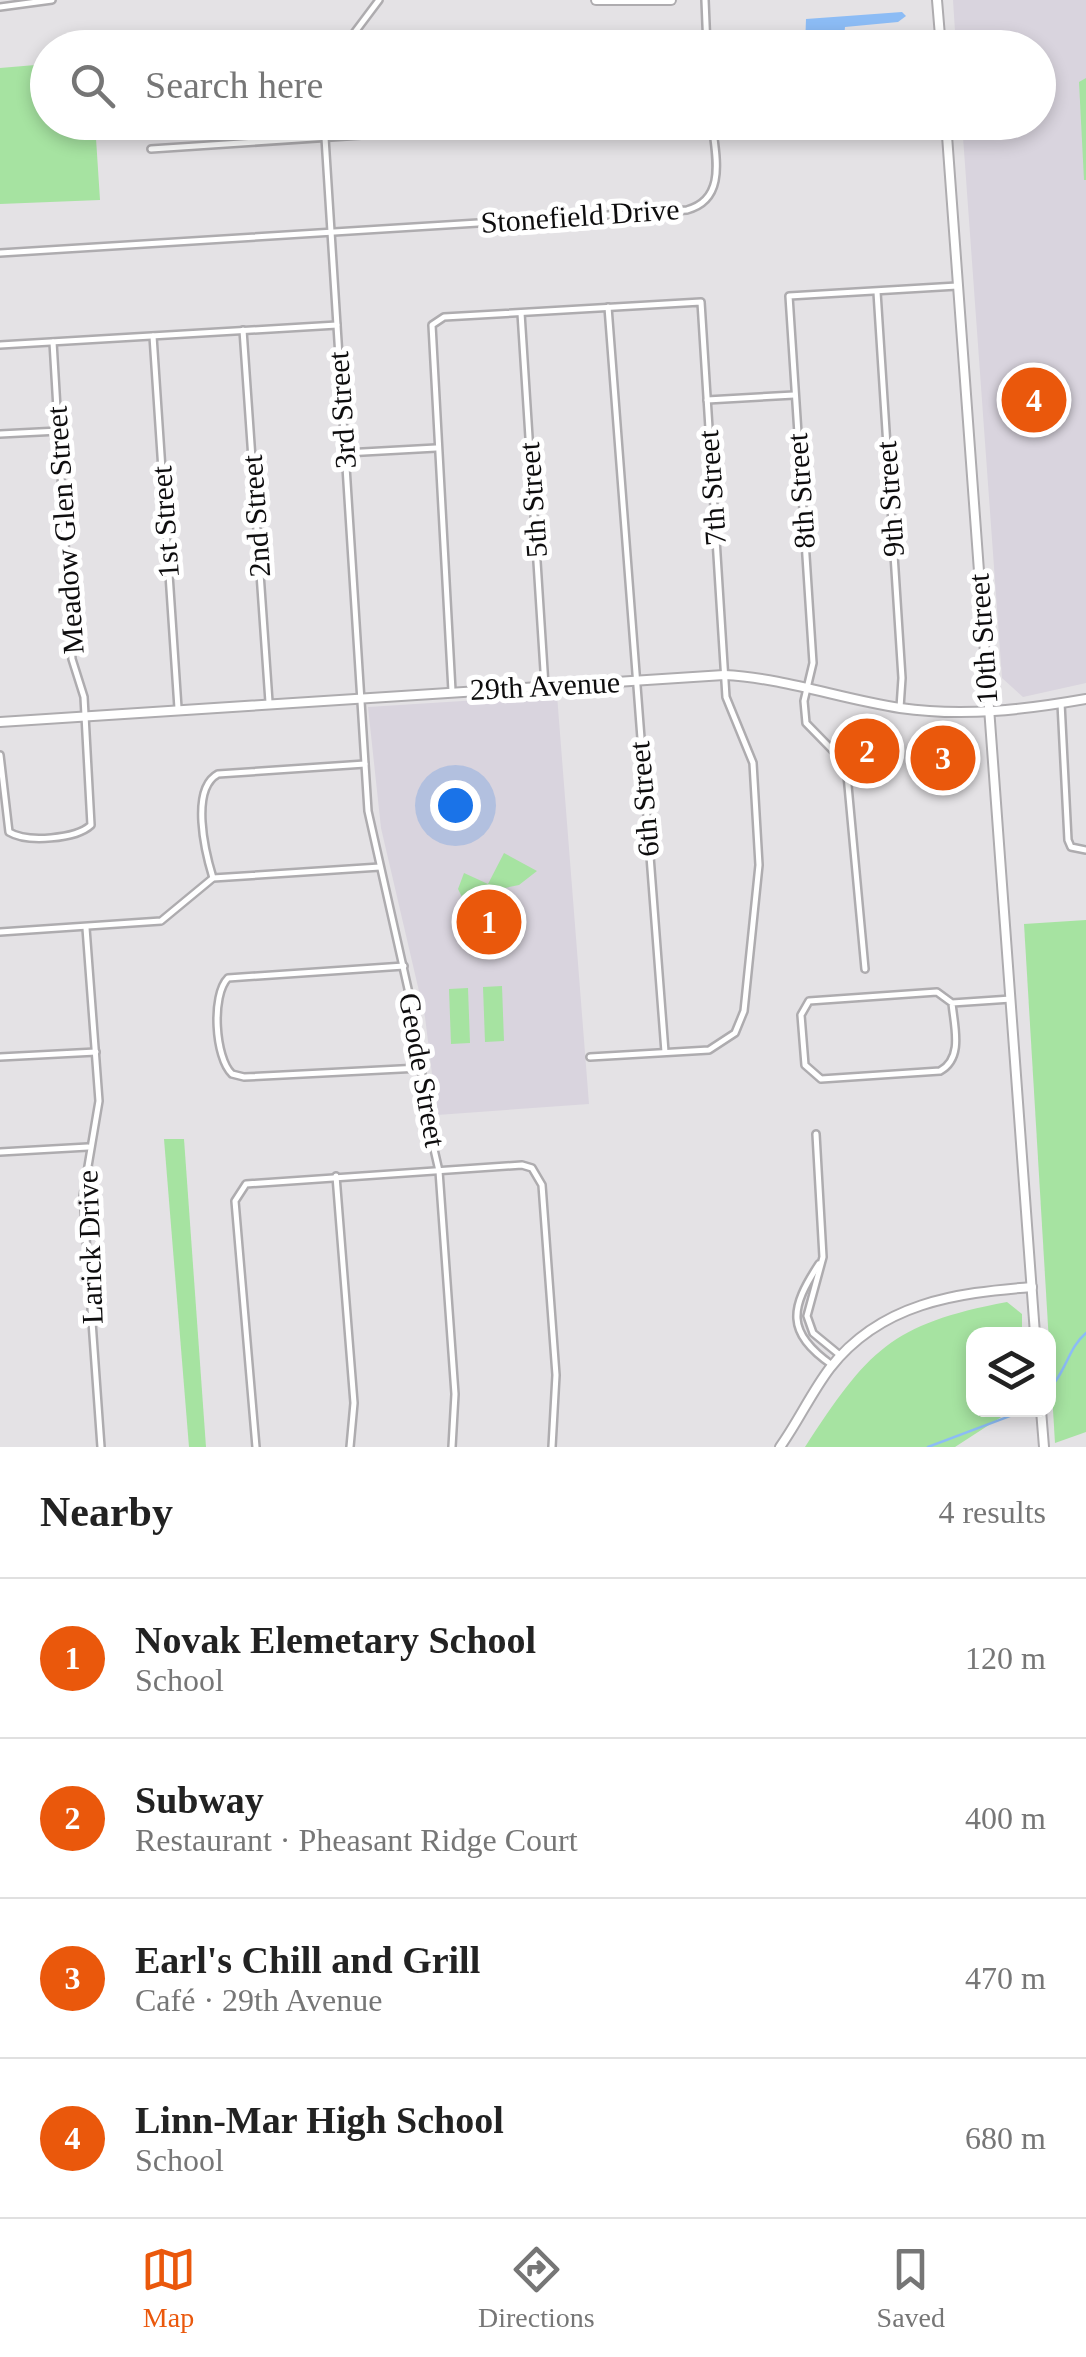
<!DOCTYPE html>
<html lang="en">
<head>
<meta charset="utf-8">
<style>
	:root { --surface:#fff; --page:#f6f6f6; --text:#222; --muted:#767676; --line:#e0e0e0; --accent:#ea580c }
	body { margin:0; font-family:Georgia,serif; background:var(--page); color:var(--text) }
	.controls { position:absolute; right:30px; bottom:30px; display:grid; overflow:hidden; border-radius:20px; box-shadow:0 5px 15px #0003 }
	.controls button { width:90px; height:90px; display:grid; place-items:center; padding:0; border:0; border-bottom:2px solid var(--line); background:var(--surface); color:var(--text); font:50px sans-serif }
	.you { position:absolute; left:455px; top:805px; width:35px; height:35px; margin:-25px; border:8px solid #fff; border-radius:50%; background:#1a73e8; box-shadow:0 0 0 15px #1a73e833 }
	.badge { display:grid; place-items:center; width:65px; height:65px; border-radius:50%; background:var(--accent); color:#fff; font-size:32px; font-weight:700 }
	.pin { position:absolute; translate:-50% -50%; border:5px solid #fff; box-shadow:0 2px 10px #0006 }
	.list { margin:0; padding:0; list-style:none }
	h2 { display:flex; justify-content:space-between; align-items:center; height:130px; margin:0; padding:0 40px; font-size:42px }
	h2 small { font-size:32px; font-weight:400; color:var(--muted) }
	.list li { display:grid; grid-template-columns:65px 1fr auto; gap:30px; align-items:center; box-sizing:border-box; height:160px; padding:0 40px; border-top:2px solid var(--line) }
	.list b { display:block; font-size:38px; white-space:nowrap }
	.list p { margin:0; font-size:32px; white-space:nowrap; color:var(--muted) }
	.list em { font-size:32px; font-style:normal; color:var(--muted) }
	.icon { flex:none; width:55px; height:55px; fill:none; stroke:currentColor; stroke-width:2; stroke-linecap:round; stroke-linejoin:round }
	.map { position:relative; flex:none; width:1086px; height:1447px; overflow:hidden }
	.search { position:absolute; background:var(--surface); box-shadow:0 5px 15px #0003; left:30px; right:30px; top:30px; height:110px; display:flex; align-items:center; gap:25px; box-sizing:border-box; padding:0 35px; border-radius:55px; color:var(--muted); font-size:38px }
	.sheet { height:770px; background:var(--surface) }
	nav { display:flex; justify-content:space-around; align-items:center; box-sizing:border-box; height:140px; border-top:2px solid var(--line); background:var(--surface); font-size:28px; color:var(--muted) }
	nav a { display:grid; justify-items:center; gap:5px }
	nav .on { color:var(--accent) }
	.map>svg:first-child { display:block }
	.built { fill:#d9d4de }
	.green { fill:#a6e3a1 }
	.water { fill:#8cbcf5 }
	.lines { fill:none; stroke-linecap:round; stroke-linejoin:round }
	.stream { stroke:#8cbcf5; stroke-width:2.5 }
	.street-casing { stroke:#aeacaf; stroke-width:10 }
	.secondary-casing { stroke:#aeacaf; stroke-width:12 }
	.street { stroke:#fff; stroke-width:5 }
	.secondary { stroke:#fff; stroke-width:8 }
	.labels { text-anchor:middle; stroke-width:10; stroke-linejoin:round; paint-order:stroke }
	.street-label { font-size:30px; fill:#0e0d0e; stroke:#fff }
</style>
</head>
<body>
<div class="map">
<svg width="1086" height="1447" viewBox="0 0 1086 1447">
	<rect width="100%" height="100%" fill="#e4e2e5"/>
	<g class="built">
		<polygon points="953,0 1086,0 1086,683 1023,697 1002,678 962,123 1038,122 1038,48 956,47"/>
		<polygon points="557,695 589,1104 437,1115 425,1017 381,828 368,707"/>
	</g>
	<g class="green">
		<polygon points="47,64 48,122 95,123 100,200 0,204 0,68"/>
		<polygon points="1086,78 1086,180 1084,180 1079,82"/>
		<polygon points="504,853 537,871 519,885 462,897 458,889 464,873 488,884"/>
		<polygon points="495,903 497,939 466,941 465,916 472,915 472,904"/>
		<polygon points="1086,920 1086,1432 1055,1443 1024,924"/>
		<polygon points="502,986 504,1041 485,1042 483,987"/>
		<polygon points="468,988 470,1043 451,1044 449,989"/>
		<polygon points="164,1139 184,1139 206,1447 189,1447"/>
		<path d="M1007,1302L1022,1314V1334H974V1410H1012L955,1447H805C868,1351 890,1324 1007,1302Z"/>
	</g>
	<polygon class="water" points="902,12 906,16 898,22 845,27 843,47 805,47 806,19"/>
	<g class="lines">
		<g class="stream">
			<path d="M1048,1390C1066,1373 1068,1348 1086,1333"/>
			<polyline points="928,1447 1026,1410"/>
		</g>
		<defs>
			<g id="street">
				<polyline points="705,0 707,48"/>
				<polyline points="0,7 52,0"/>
				<polyline points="343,48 379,0"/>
				<polyline points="324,122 368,811 415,1020 428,1123 439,1171 455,1394 452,1447"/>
				<polyline points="151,149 555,122"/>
				<path d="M0,253L687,210C728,199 715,154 712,122"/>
				<polyline points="877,292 902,678 900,708"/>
				<polyline points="608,307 665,1052"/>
				<polyline points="521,313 545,686"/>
				<polyline points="243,330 269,702"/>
				<polyline points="153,336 178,708"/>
				<polyline points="0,345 337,325"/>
				<polyline points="707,400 794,395"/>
				<polyline points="0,434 59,431"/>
				<polyline points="345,453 436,448"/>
				<polyline points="452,691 432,325 444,317 701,302 726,697 753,763 759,865 744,1011 735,1033 709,1050 590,1057"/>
				<polyline points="1061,703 1068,840 1071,847 1086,850"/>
				<path d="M0,755L9,832C27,843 76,839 91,825L84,697L72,659L53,342"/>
				<path d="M213,878C205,852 190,789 218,774L365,764"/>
				<polyline points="86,928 99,1101 83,1196 101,1447"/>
				<polyline points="0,932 161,921 213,878 380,867"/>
				<path d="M404,966L228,978C211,995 215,1058 232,1074L244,1077L420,1068"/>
				<polyline points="865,969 846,764 806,723 804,701 813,663 789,296 957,286"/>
				<path d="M952,1003C954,1026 964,1058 940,1071L821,1079L805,1065L801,1015L809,1001L937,992L952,1003L1011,999"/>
				<polyline points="0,1057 96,1052"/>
				<polyline points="816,1134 823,1257 807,1316 813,1333 841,1356"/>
				<polyline points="0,1152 88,1147"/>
				<polyline points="336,1176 354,1403 350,1447"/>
				<path d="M819,1264C790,1308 785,1332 832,1365"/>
				<polyline points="256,1447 235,1201 246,1184 522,1165 532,1168 542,1185 556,1375 552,1447"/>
			</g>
			<g id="secondary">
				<polyline points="596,0 671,0"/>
				<polyline points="937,0 941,48"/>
				<polyline points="946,122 1035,1334"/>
				<path d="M0,722L724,675C785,678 840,699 900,708C963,717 1024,710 1086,699"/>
				<polyline points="1041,1410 1044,1447"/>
				<path d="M780,1447C798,1422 811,1393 830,1368C881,1303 955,1293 1032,1287"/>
			</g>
		</defs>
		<use href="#street" class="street-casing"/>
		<use href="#secondary" class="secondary-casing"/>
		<use href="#street" class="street"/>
		<use href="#secondary" class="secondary"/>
	</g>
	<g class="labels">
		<g class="street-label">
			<text transform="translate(580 216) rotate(-4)" y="10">Stonefield Drive</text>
			<text transform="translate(342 410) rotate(-94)" y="10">3rd Street</text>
			<text transform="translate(712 488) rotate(-94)" y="10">7th Street</text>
			<text transform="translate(801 491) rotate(-94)" y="10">8th Street</text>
			<text transform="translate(890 499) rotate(-94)" y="10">9th Street</text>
			<text transform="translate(533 500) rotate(-94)" y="10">5th Street</text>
			<text transform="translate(256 516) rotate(-94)" y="10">2nd Street</text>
			<text transform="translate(165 522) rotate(-94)" y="10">1st Street</text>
			<text transform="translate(65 530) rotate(-94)" y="10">Meadow Glen Street</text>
			<text transform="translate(983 639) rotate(-94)" y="10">10th Street</text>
			<text transform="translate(545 686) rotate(-3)" y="10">29th Avenue</text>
			<text transform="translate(644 799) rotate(-95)" y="10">6th Street</text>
			<text transform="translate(422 1070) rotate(80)" y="10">Geode Street</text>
			<text transform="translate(90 1247) rotate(-92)" y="10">Larick Drive</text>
		</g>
	</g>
</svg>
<div class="controls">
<button><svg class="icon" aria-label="layers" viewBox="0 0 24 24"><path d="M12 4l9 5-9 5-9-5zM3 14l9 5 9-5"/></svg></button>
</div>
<div class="you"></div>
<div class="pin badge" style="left:489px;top:922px">1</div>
<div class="pin badge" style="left:867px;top:751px">2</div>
<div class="pin badge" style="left:943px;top:758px">3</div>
<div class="pin badge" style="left:1034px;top:400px">4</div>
<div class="search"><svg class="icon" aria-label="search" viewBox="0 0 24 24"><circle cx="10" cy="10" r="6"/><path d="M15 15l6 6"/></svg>Search here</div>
</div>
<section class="sheet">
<h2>Nearby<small>4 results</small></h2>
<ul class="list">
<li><span class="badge">1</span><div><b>Novak Elemetary School</b><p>School</p></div><em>120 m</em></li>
<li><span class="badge">2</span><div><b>Subway</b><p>Restaurant · Pheasant Ridge Court</p></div><em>400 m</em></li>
<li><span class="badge">3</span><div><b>Earl's Chill and Grill</b><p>Café · 29th Avenue</p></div><em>470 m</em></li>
<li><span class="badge">4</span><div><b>Linn-Mar High School</b><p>School</p></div><em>680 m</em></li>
</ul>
</section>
<nav>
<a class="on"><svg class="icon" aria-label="map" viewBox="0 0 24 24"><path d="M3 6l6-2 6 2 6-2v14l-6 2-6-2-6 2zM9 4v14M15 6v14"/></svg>Map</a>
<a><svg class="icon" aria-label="directions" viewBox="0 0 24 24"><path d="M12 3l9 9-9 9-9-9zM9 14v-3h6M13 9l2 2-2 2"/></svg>Directions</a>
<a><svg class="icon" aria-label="saved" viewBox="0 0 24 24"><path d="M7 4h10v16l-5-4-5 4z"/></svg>Saved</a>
</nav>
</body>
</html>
